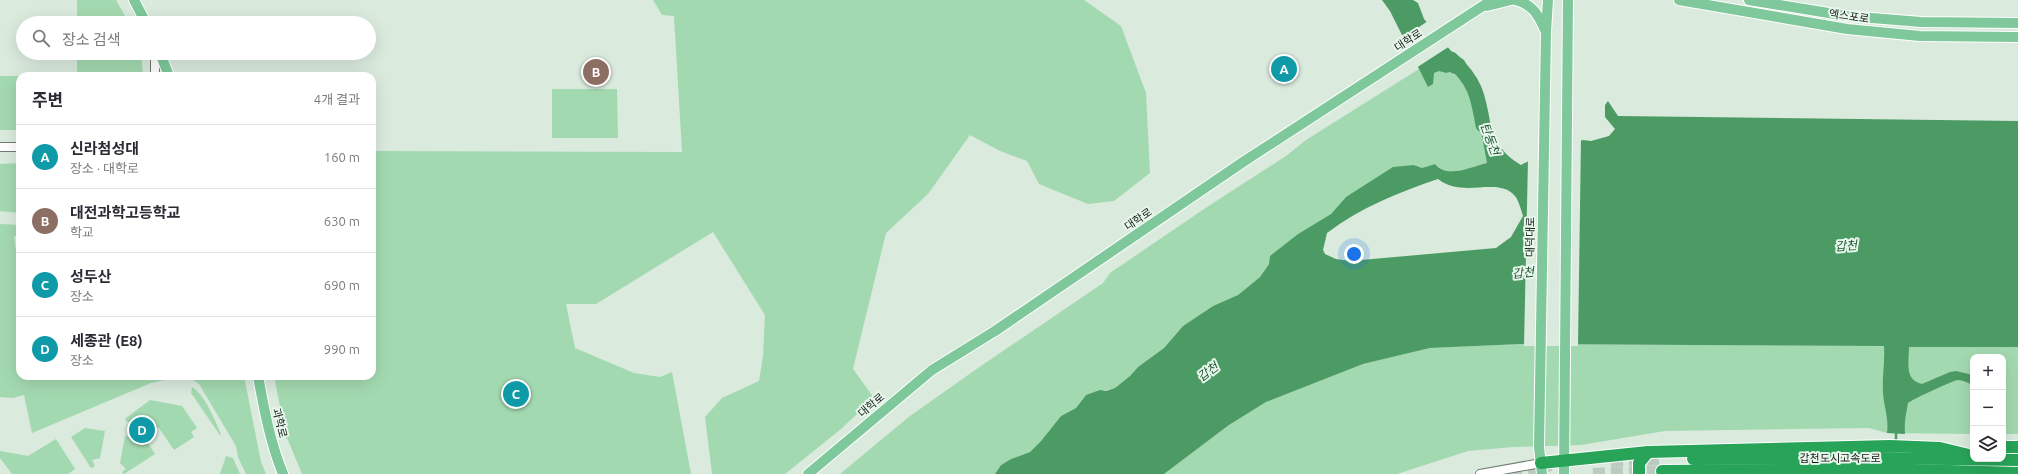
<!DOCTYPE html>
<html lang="ko">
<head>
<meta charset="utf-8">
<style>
	:root { --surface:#fff; --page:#f7f7f7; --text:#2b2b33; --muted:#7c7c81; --line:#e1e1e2; --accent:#111827 }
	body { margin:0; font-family:Ubuntu,"Noto Sans KR",sans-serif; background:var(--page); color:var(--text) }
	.controls { position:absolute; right:12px; bottom:12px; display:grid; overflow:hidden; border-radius:8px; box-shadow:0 4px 16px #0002 }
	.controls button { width:36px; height:36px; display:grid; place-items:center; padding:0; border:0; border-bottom:1px solid var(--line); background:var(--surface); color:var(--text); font:20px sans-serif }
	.you { position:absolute; left:1354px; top:254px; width:14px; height:14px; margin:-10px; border:3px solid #fff; border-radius:50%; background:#1a73e8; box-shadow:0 0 0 6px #1a73e833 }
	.badge { display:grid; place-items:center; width:26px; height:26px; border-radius:50%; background:var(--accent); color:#fff; font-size:13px; font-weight:700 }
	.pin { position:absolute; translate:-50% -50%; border:2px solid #fff; box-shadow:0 1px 4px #0006 }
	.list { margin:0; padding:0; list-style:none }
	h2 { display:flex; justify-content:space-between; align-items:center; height:52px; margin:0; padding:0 16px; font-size:17px }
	h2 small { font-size:13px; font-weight:400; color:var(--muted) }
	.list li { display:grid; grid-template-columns:26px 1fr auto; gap:12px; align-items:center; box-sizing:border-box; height:64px; padding:0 16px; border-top:1px solid var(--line) }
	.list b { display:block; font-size:15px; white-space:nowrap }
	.list p { margin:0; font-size:13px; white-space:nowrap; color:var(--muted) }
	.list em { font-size:13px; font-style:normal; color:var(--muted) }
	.icon { flex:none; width:22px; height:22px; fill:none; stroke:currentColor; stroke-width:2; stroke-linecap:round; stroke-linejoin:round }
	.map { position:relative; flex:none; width:2018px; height:474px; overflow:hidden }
	.search { position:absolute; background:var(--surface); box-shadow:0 4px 16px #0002; left:16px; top:16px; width:360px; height:44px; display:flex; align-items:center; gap:10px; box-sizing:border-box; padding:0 14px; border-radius:22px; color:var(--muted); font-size:15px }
	.panel { position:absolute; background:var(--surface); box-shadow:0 4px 16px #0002; left:16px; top:72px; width:360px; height:308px; border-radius:12px }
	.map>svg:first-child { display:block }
	.green { fill:#a3d9b0 }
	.water { fill:#4c9b64; fill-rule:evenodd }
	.pier { fill:#daeadd }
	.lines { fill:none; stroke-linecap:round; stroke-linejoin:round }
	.stream { stroke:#4c9b64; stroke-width:2.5 }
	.river { stroke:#4c9b64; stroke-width:15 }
	.highway-tunnel { stroke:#bccbbf; stroke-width:12; stroke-dasharray:12 6; stroke-linecap:butt }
	.minor-casing { stroke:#6e7b71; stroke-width:10 }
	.major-casing { stroke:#fff; stroke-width:12 }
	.highway-casing { stroke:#fff; stroke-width:14 }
	.minor { stroke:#fff; stroke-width:8 }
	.major { stroke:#7ec89b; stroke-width:10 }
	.highway { stroke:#28a458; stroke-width:12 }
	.labels { text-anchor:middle; stroke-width:4; stroke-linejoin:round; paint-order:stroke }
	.street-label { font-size:11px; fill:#151a16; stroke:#e7f7eb }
	.water-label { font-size:12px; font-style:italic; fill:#1c552f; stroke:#e7f7eb }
</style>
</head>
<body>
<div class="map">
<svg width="2018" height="474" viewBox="0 0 2018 474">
	<rect width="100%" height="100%" fill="#daeadd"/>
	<g class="green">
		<polygon points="77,0 116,0 129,23 77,23"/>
		<polygon points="653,0 1084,0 1121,26 1146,93 1150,173 1114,201 1088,204 1039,184 1027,161 1000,151 970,135 928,194 886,233 853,369 874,398 841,429 785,474 712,474 705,417 722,398 759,381 763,356 765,315 713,232 596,304 566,304 575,348 634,373 660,377 672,372 691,474 302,474 285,433 274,376 372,376 372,151 682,152 674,16 662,15"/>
		<polygon points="77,53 141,53 143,76 77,76"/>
		<path d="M1419,69L1428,86L1434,73L1439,70L1446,73L1450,72L1455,75L1462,74L1471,88L1477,107L1479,129L1482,137L1487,163C1471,167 1447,179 1435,164L1422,168L1414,165L1346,197L1331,214L1298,234L1271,256L1269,264L1260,277L1238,295L1213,306L1183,326L1164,348L1138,367L1130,376L1115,388L1086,395L1076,408L1061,416L1041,441L1030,452L1011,459L1001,465L995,474H840L910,416L978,368L1103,283L1110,273L1207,207L1286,156L1306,140Z"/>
		<rect x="0" y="76" width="20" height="54"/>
		<polygon points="552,89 617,89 618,138 552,138"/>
		<polygon points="20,163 20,213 0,211 0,164"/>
		<polygon points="0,224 20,225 20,228 16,229 16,236 14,236 16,251 20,251 20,376 244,376 261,462 266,474 246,474 238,457 236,446 199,384 190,378 178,377 151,383 32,433 24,395 13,398 0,397"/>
		<polygon points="1521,344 2018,347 2018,434 2003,434 2003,357 1973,357 1973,434 1887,433 1869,428 1665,431 1581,445 1513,447 1468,451 1397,474 1164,474 1229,425 1266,402 1363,364 1430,348"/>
		<path d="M192,387C206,396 214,419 221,434L220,435L191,393Z"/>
		<polygon points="150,400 182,406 197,428 191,432 194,437 174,450 159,428 125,421 126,418"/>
		<polygon points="85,428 105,431 100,458 92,460 95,466 91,468 71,437"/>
		<polygon points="125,436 146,440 155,454 124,474 122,472 126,469 120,463"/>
		<polygon points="56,439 75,469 68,474 12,474 0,458 0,451 28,456"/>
		<polygon points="226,456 233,458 240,474 220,474"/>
	</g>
	<g class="water">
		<path d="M1382,0H1413L1418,3L1424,19L1452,52L1464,60L1469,69C1463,74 1458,77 1450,72L1446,73L1439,71L1434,73L1433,84L1428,87L1390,11Z"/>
		<path d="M1608,101L1618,116L2018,121V347H1909C1909,362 1904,380 1922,384L1950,372L1956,371L1973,375V385C1968,383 1963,380 1958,380C1954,380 1911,400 1908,403C1906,414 1904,422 1905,434L1887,433C1889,419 1884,407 1883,393C1882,378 1885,362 1884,346L1521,344L1430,348L1363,364L1266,402L1229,425L1164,474H995L1001,465L1011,459L1030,452L1041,441L1061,416L1076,408L1086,395L1100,390L1106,391L1115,388L1130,376L1138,367L1164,348L1183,326L1213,306L1238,295L1260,277L1269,264L1270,256L1298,234L1331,214L1346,197L1393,167L1414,165L1422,168L1435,164C1447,179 1471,167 1487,163L1482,137L1479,129L1477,107L1483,106C1490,132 1497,151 1521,165L1551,149L1583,140L1591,141L1609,136L1615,129L1605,117V105ZM1438,179C1463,199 1498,176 1515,196C1519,201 1521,210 1523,216L1511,237L1496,248L1350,261L1336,259L1325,254L1323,250L1327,233C1360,208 1399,192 1438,179Z"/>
	</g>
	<g class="pier">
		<polygon points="1428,21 1450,46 1416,68 1401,39"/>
		<polygon points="1581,138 1578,346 1524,346 1528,159 1551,148"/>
	</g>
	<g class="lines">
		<polyline class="stream" points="1896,439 1896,430"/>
		<path class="river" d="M1451,59C1475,81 1478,95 1483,125"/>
		<g class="highway-tunnel">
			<polyline points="1611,461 1662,459"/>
			<polyline points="1510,474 1551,465"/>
			<polyline points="1593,474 1662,471"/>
		</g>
		<defs>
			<g id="minor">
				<polyline points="155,76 155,53"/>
				<polyline points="0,147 20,147"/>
				<polyline points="1480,474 1541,463"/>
			</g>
			<g id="major">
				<polyline points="134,0 146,23"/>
				<path d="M1515,0C1532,4 1538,14 1545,30"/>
				<polyline points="1679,0 1847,29 1920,36 2018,37"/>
				<polyline points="1749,0 1847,16 1921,22 2018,23"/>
				<polyline points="1487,6 1511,0"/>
				<polyline points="160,53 169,76"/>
				<path d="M258,376C264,409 270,442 283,474"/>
				<polyline points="808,474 932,370 995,331 1243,162 1492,0"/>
				<polyline points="1542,474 1539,447 1546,32 1548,0"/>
				<polyline points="1564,474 1568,0"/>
			</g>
			<g id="highway">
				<polyline points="2003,447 2018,447"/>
				<polyline points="1693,459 1879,458 2018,460"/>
				<polyline points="1541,463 1648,452 1890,446 1940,448 1973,456"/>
				<polyline points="1662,471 1878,469 2018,473"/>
				<polyline points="1639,474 1639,463 1648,452"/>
			</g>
		</defs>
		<use href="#minor" class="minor-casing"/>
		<use href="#major" class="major-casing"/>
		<use href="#highway" class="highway-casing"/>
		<use href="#minor" class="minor"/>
		<use href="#major" class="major"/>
		<use href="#highway" class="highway"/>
	</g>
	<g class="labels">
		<g class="street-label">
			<text transform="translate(1849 16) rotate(8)" y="4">엑스포로</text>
			<text transform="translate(1408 40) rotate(-33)" y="4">대학로</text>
			<text transform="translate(1138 219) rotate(-34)" y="4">대학로</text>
			<text transform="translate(1530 237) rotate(-89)" y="4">대덕대로</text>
			<text transform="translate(871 405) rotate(-40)" y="4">대학로</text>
			<text transform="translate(280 423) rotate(76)" y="4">과학로</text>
			<text x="1840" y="462">갑천도시고속도로</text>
		</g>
		<g class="water-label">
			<text transform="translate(1490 139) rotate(70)" y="4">탄동천</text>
			<text transform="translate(1846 246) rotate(-4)" y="4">갑천</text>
			<text transform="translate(1523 273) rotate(-6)" y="4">갑천</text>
			<text transform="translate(1208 372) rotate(-37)" y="4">갑천</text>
		</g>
	</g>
</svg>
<div class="controls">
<button>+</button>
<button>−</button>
<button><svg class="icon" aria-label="layers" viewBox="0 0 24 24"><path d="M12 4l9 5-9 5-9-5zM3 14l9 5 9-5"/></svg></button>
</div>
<div class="you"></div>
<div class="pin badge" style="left:1284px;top:69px;background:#0f9aa8">A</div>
<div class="pin badge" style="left:596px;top:72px;background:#8d6e63">B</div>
<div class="pin badge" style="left:516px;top:394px;background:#0f9aa8">C</div>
<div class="pin badge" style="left:142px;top:430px;background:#0f9aa8">D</div>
<div class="search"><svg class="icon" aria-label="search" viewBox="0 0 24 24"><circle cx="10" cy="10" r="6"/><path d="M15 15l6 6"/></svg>장소 검색</div>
<section class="panel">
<h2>주변<small>4개 결과</small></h2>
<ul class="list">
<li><span class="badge" style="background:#0f9aa8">A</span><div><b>신라첨성대</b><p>장소 · 대학로</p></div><em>160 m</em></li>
<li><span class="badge" style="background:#8d6e63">B</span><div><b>대전과학고등학교</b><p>학교</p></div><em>630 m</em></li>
<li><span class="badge" style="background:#0f9aa8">C</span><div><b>성두산</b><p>장소</p></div><em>690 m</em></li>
<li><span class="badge" style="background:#0f9aa8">D</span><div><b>세종관 (E8)</b><p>장소</p></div><em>990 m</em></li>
</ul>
</section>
</div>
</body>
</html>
